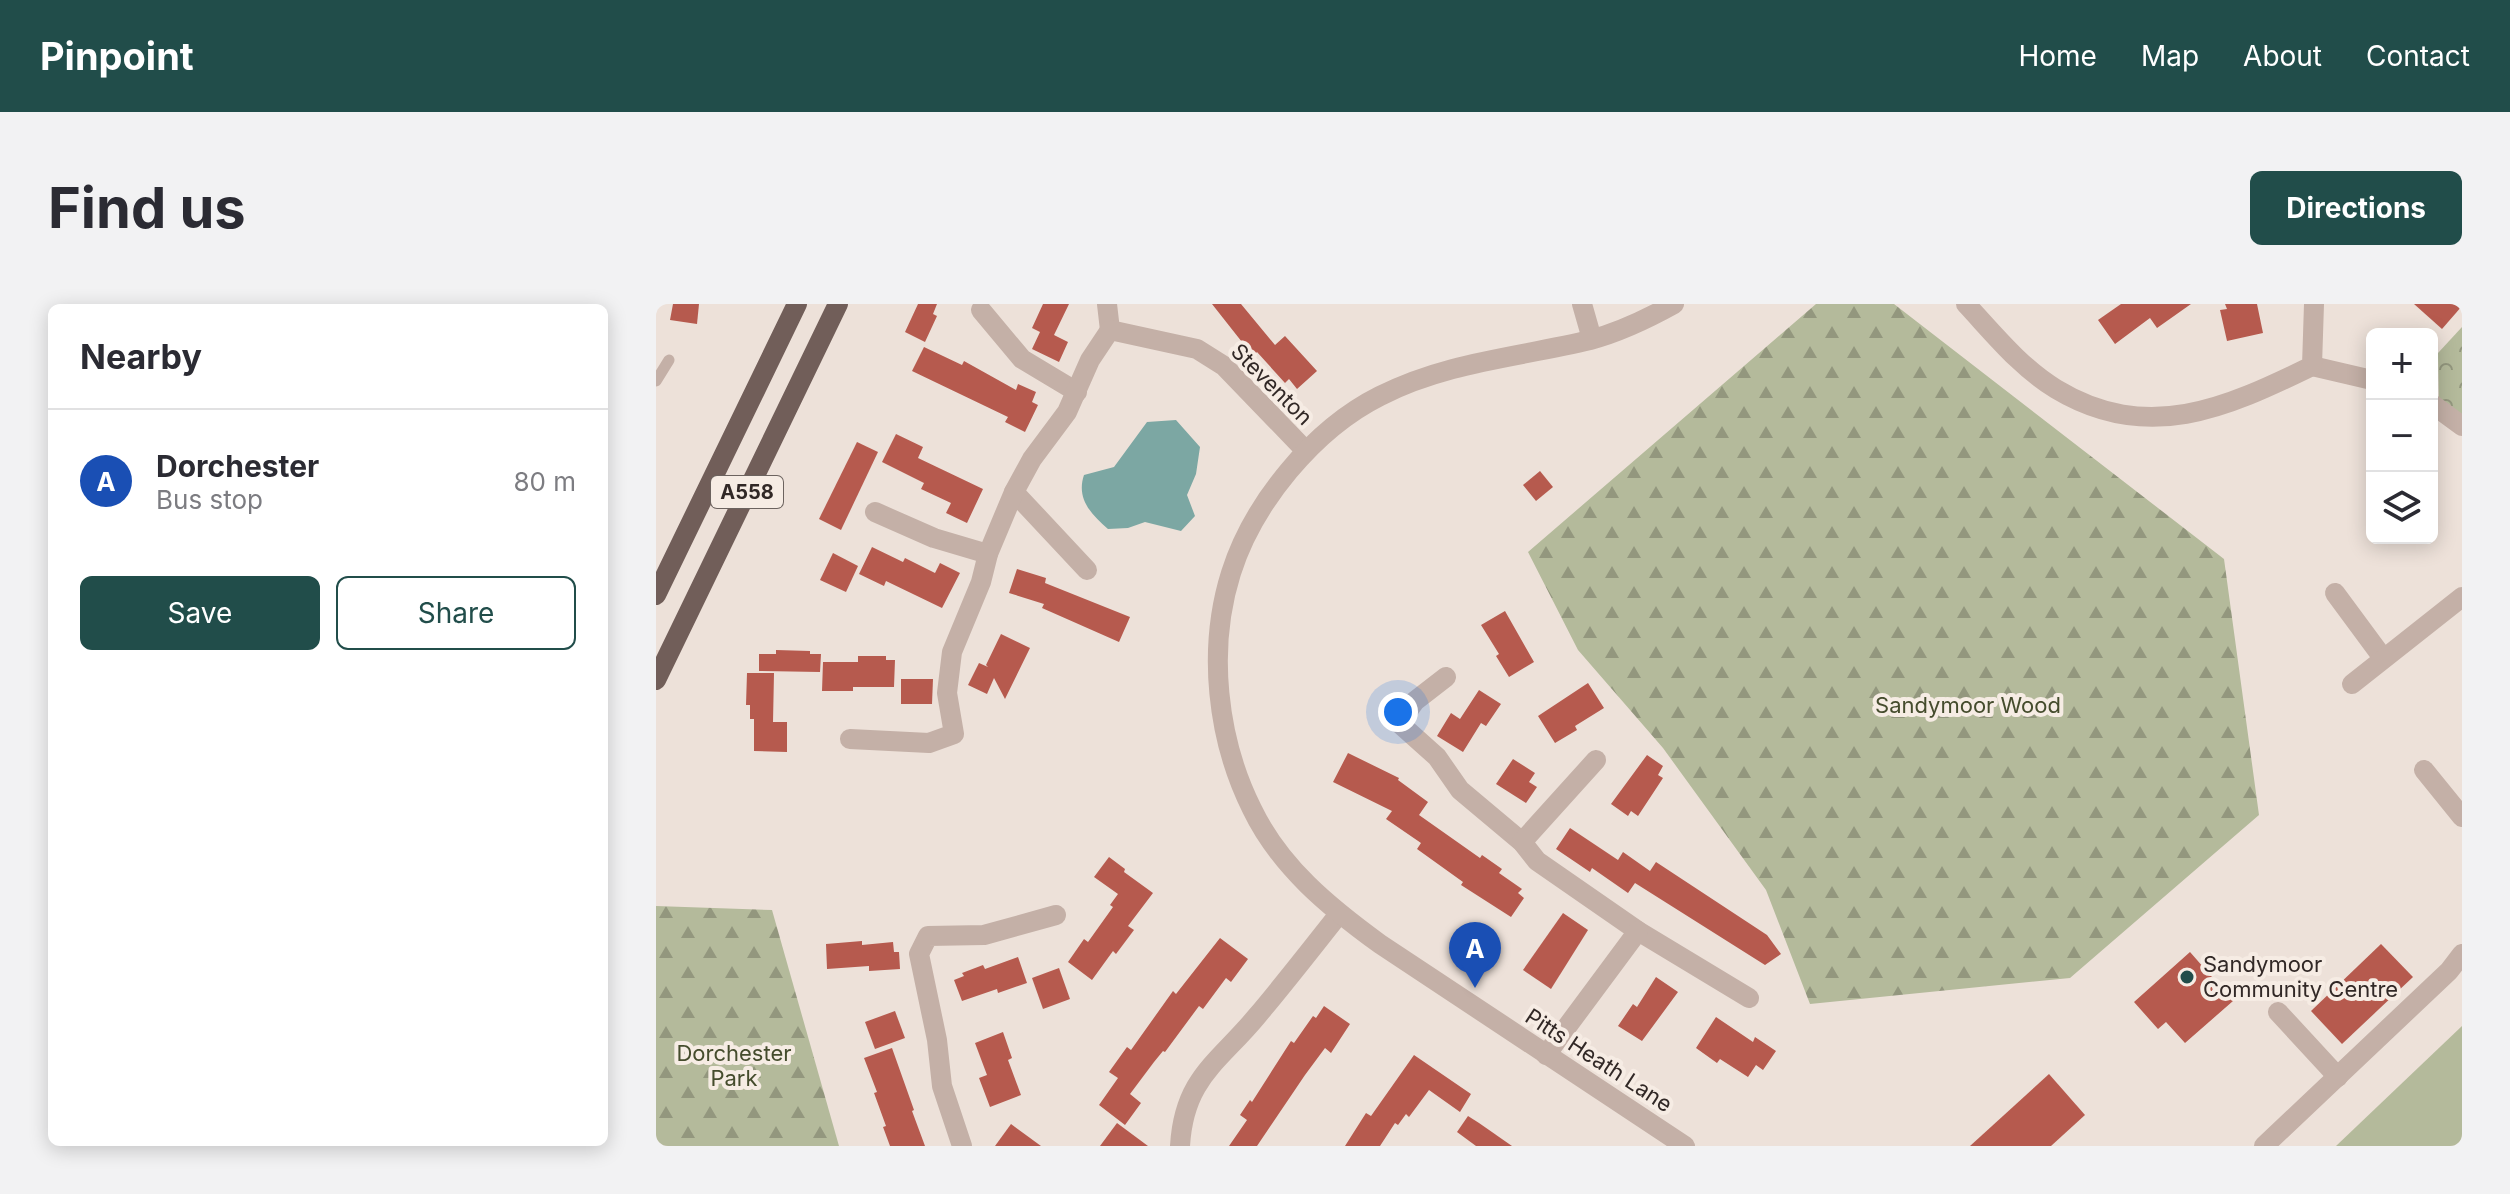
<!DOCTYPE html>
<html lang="en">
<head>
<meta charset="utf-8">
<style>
	:root { --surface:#fff; --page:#f2f2f3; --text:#2b2b33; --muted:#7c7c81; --line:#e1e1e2; --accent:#214d4a }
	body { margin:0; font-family:Inter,sans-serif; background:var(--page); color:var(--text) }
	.controls { position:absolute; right:24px; top:24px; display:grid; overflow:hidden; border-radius:12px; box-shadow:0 4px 20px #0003 }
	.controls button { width:72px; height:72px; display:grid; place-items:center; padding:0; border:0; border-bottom:2px solid var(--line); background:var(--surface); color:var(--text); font:40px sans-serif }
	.you { position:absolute; left:742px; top:408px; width:28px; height:28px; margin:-20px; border:6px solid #fff; border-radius:50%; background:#1a73e8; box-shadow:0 0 0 12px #1a73e833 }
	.badge { display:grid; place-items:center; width:52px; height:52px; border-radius:50%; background:var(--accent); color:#fff; font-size:26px; font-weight:700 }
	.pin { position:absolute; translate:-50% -66px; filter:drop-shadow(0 2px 4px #0008) }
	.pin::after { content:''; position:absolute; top:42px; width:28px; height:24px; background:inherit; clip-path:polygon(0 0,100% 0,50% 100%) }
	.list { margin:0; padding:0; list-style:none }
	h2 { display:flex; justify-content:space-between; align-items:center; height:104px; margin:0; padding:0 32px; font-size:34px }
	h2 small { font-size:26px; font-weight:400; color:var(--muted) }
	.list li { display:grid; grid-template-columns:52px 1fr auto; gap:24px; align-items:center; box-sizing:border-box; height:144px; padding:0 32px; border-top:2px solid var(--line) }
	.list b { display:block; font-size:30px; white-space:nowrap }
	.list p { margin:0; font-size:26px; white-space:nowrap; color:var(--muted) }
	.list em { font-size:26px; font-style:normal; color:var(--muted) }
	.actions { display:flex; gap:16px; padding:24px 32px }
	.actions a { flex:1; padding:18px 0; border:2px solid var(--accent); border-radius:12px; text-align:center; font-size:28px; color:var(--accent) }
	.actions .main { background:var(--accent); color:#fff }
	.icon { flex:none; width:44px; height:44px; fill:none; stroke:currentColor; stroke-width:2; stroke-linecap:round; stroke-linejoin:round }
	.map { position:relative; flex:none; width:1806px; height:842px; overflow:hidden; border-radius:12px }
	header { display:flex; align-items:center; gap:48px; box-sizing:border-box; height:112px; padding:0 40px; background:var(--accent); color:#fff }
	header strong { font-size:38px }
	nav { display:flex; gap:44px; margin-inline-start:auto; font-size:28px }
	.intro { display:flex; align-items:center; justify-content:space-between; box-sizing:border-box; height:192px; padding:0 48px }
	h1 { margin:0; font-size:56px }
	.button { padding:20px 36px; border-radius:12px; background:var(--accent); color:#fff; font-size:28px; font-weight:700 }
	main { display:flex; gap:48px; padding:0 48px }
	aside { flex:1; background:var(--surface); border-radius:12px; box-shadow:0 4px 20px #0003 }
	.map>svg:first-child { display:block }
	.grass { fill:#b4ba9b }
	.forest { fill:url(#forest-firs) }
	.park { fill:url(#park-crowns) }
	.water { fill:#7ca7a3 }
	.building { fill:#b65a4e }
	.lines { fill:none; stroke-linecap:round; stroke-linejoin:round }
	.service { stroke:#c4b0a7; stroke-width:11 }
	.minor { stroke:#c4b0a7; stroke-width:20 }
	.tertiary { stroke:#c4b0a7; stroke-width:20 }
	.primary { stroke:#715e59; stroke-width:20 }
	.poi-dot { fill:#214d4a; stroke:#f6ece4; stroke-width:3 }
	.labels { text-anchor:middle; stroke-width:8; stroke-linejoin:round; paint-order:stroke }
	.shield { fill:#f6ece4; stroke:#6c635f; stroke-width:2 }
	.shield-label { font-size:20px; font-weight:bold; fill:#312826 }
	.street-label { font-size:22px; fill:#312826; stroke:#f6ece4 }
	.park-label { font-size:22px; fill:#454c2d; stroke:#f6ece4 }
	.poi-label { font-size:22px; fill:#312826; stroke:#f6ece4; text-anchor:start }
</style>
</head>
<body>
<header>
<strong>Pinpoint</strong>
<nav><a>Home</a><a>Map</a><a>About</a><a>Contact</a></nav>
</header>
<div class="intro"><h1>Find us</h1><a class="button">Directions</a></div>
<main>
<aside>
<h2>Nearby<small></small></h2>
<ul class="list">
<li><span class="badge" style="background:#1a4fb4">A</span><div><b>Dorchester</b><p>Bus stop</p></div><em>80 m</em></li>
</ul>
<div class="actions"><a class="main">Save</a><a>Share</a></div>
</aside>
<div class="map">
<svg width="1806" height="842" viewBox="0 0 1806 842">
	<defs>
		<pattern id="forest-firs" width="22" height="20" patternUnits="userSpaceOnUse" patternTransform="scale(2)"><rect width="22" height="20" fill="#b4ba9b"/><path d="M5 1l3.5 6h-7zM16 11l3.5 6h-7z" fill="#93977e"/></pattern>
		<pattern id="park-crowns" width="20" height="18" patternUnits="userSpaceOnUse" patternTransform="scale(2)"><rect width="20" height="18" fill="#b4ba9b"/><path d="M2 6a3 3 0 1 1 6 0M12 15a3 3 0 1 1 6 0" fill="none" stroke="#93977e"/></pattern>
	</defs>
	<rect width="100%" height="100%" fill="#ede1d9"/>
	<polygon class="grass" points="1806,722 1806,842 1680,842"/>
	<g class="forest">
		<polygon points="1160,0 1238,0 1568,255 1603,511 1414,674 1154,700 1110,586 1007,444 922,346 872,248"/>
		<polygon points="0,602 116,606 183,842 0,842"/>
	</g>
	<polygon class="park" points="1806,23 1806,122 1783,103 1782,49"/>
	<path class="water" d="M520,116L544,143L540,170L531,191L539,212L525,227L489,218L472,224L452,225C435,210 420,195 428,171L458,163L491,118Z"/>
	<g class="building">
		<polygon points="17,0 43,0 41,20 14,16"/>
		<polygon points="262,0 281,0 277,10 281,12 269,38 249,28"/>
		<polygon points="387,0 413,0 398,31 412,38 403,58 376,45 384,28 376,24"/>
		<polygon points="556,0 585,0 619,41 629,32 661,67 641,85 633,75 629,79 601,48 597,52"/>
		<polygon points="1465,0 1535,0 1501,24 1494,14 1459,40 1442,16"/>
		<polygon points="1569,0 1601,0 1607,29 1571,37 1564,6 1571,5"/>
		<polygon points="1758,0 1806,0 1806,2 1786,25"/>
		<polygon points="268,43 306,61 308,57 360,86 362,80 380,88 376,98 382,101 369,128 349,118 352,113 256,67"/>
		<polygon points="240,130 267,143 262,154 327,185 311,219 290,209 295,199 265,185 268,179 226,158"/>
		<polygon points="201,138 222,148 185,226 163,215"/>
		<polygon points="884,167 897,183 880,197 867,181"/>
		<polygon points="216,243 247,258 249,254 279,269 284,259 304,269 286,304 230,277 228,282 203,270"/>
		<polygon points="177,249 202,262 190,288 164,276"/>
		<polygon points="361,265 390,274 389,279 474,313 463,338 386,304 388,300 353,289"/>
		<polygon points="849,307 878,358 853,373 840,352 843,350 825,321"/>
		<polygon points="345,330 374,344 349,395 338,374 331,390 312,381 323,359 332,363 330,361"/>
		<polygon points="120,346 154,347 154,350 165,350 164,368 103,367 103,350 120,350"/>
		<polygon points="202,352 230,352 230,356 239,356 238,383 197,383 197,387 166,387 167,358 202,358"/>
		<polygon points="91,369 118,369 117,418 131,418 131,448 98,447 98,415 94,415 94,401 90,401"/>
		<polygon points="245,375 277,375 276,400 245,400"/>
		<polygon points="932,379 948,404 919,422 921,426 899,439 882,412"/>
		<polygon points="823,386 845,400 830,422 825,419 807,448 781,432 795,409 804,415"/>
		<polygon points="692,449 743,474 742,476 772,498 763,511 824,554 826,551 846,565 843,569 866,585 862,589 868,594 855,613 805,581 807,578 761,545 765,539 730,515 736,507 677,478"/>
		<polygon points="991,451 1007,462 1002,471 1007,474 982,512 975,507 972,512 955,500"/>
		<polygon points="857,455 879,469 873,478 881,483 870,499 840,480"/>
		<polygon points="914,524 962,556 967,548 994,567 1000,558 1111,631 1125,650 1109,661 979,579 972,589 936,564 934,568 900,545"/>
		<polygon points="453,553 469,565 468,568 497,589 472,622 478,626 460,650 457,647 436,676 412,658 428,635 432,638 457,603 454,601 462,590 438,573"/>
		<polygon points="907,609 932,626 895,685 867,666"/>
		<polygon points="564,634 592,655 575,678 570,674 547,705 543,702 509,748 507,747 498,758 474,790 485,799 469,821 443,801 462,774 453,768 471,743 475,746 517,687 520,690"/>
		<polygon points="206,637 206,641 237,638 238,648 243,648 244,665 213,667 213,662 171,665 170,640"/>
		<polygon points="1725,640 1757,673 1686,740 1655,707"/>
		<polygon points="1534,648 1577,697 1529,739 1510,718 1502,725 1478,698"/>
		<polygon points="362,653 371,679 342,689 341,685 306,697 298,676 308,672 306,669 327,661 329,665"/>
		<polygon points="403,664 414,695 387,705 376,674"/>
		<polygon points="1000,673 1022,688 986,737 962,722 977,700 981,703"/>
		<polygon points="668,702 694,720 675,749 669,744 649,771 601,842 573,842 591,816 584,811 594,796 596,798 635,737 638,739 657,712 660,714"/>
		<polygon points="239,707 249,734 219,745 209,718"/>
		<polygon points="1060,713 1097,738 1099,733 1120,747 1107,766 1100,761 1092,773 1064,755 1061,759 1040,744"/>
		<polygon points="347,728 356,754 352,756 365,791 334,803 323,774 331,771 319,739"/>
		<polygon points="236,744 258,806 256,807 269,842 234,842 227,823 230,822 218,789 221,788 208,754"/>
		<polygon points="758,751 815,790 804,808 773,786 753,813 750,810 742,821 739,819 724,842 689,842 710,809 715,812"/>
		<polygon points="1393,770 1429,811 1395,842 1314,842"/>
		<polygon points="812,812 823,819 856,842 820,842 801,828"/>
		<polygon points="461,819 492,842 444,842"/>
		<polygon points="355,820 385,842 339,842"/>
	</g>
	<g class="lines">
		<polyline class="service" points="0,77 13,56"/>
		<g class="minor">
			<polyline points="451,0 454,26"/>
			<polyline points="926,0 936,35"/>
			<polyline points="325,6 366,55 421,88"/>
			<polyline points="1656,62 1716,76"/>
			<polyline points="1776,100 1806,122"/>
			<polyline points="358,188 431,266"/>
			<polyline points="219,208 278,234 332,250"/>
			<polyline points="1679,289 1727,354"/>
			<polyline points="790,373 759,397 743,419 781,453 804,486 866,538 881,557 982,627 1093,694"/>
			<polyline points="1696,380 1806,293"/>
			<polyline points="194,435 273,439 298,430 291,389 296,348 325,278 332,250 358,188 376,155 411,108 434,56 454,26 541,45 568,62 650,147"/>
			<polyline points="1768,466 1806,513"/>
			<polyline points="866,538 940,456"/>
			<polyline points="1622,708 1682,773"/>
			<polyline points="890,751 982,627"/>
			<polyline points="306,842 286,782 281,736 263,650 272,632 328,631 400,611"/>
			<path d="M524,842C528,774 562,759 601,712C629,679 656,644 683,610"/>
			<polyline points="1608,842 1793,667 1806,650"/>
		</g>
		<g class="tertiary">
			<path d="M1018,0C991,15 964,28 934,36C864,53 790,58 724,92C658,125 597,199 575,269C551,345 561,435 596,505C624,563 673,603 724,640L1029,842"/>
			<path d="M1310,0C1337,29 1365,64 1400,85C1491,140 1570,104 1656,62L1658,0"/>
		</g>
		<g class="primary">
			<polyline points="0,291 141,0"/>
			<polyline points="0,376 182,0"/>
		</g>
	</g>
	<circle class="poi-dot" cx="1531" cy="673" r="8"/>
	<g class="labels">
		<rect class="shield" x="55" y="172" width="72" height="32" rx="6"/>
		<g class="shield-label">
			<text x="91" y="195">A558</text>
		</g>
		<g class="street-label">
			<text transform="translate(616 80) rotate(45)" y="8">Steventon</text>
			<text transform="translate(943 756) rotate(33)" y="8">Pitts Heath Lane</text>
		</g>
		<g class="park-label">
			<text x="1312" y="409">Sandymoor Wood</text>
			<text x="78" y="757">Dorchester<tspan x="78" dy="25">Park</tspan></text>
		</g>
		<g class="poi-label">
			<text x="1547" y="668">Sandymoor<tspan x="1547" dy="25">Community Centre</tspan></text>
		</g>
	</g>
</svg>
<div class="controls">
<button>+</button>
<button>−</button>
<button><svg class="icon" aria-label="layers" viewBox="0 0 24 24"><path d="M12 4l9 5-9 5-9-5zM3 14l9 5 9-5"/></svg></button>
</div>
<div class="you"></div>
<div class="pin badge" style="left:819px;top:684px;background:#1a4fb4">A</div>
</div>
</main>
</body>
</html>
